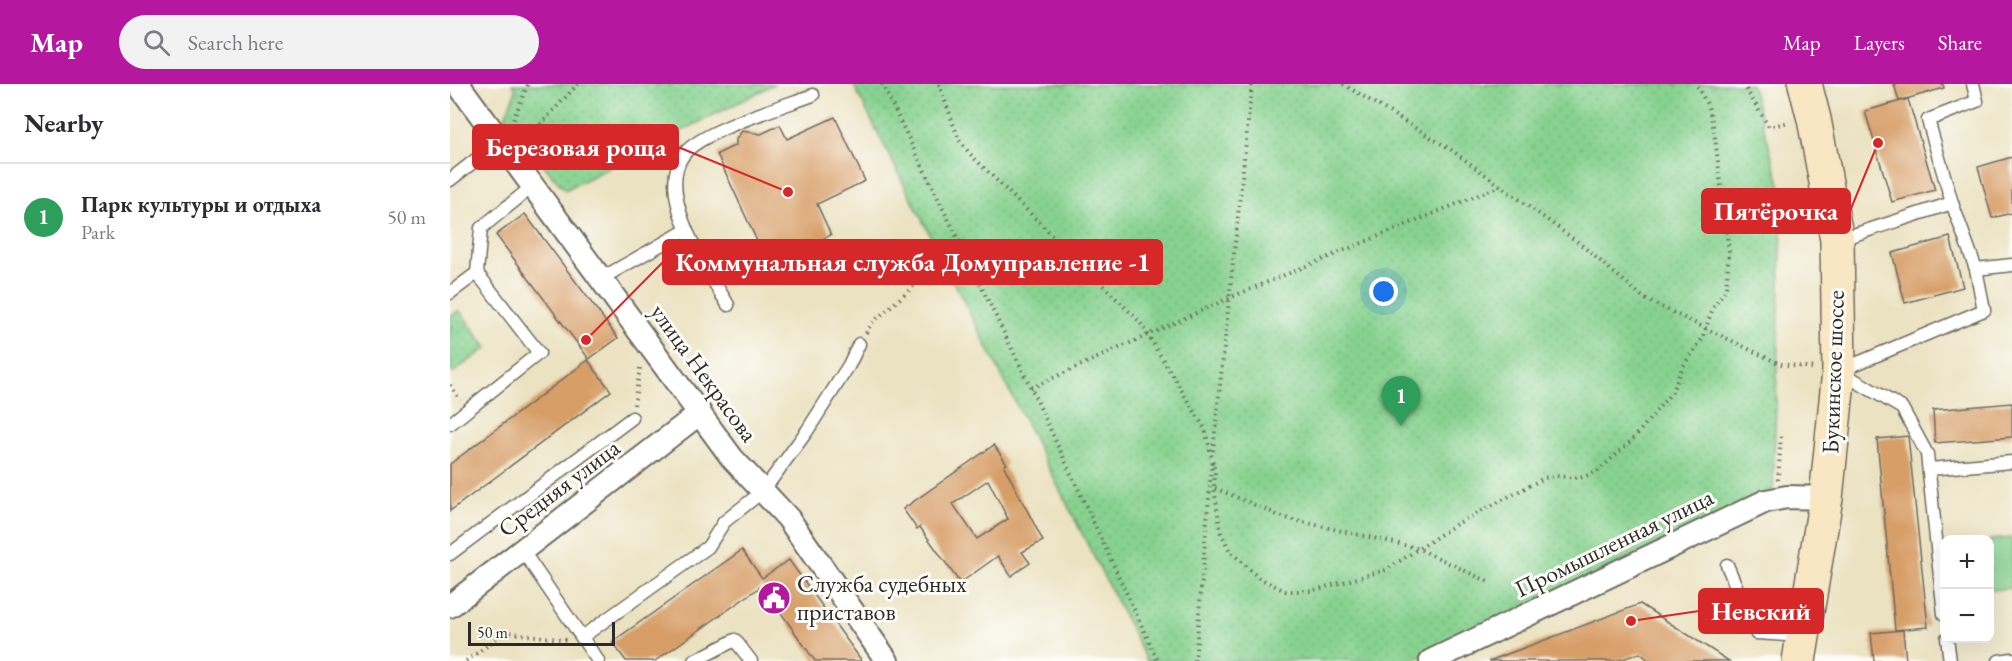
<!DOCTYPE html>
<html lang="en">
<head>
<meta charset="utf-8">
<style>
	:root { --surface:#fff; --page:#f2f2f3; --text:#2b2b33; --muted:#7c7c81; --line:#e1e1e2; --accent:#b5179e }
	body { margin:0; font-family:"EB Garamond",serif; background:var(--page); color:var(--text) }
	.controls { position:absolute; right:18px; bottom:18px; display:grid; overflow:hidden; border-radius:12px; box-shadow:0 6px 24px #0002 }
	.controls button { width:54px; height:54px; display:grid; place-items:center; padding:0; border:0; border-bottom:2px solid var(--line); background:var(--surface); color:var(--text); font:30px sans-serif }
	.scale { position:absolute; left:18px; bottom:15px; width:147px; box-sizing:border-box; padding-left:6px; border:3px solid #2b2b2b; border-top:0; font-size:16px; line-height:21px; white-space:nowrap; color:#2b2b2b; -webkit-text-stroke:4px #fdfcf7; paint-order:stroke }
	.you { position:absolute; left:934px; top:208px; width:21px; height:21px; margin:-15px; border:4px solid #fff; border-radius:50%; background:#1a73e8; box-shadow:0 0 0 9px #1a73e833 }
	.badge { display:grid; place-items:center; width:39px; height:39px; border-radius:50%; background:var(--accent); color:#fff; font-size:20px; font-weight:700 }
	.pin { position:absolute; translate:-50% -50px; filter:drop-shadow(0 2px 3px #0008) }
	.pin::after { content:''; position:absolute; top:32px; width:21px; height:18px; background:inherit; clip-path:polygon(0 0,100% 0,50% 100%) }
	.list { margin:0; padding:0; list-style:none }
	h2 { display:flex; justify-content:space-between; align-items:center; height:78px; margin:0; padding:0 24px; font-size:26px }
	h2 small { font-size:20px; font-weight:400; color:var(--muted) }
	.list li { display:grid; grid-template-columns:39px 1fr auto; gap:18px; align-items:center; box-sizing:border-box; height:108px; padding:0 24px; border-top:2px solid var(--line) }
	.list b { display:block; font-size:22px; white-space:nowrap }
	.list p { margin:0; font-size:20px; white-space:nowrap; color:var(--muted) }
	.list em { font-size:20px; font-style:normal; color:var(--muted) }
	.icon { flex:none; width:33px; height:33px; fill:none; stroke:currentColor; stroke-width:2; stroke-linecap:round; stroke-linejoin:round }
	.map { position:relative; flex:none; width:1562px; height:577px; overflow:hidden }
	header { display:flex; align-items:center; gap:36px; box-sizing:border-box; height:84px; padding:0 30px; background:var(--accent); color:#fff }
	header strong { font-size:28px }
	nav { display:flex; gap:33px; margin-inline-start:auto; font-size:21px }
	.search { width:420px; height:54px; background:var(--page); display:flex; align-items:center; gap:15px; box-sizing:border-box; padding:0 21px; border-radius:33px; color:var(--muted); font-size:22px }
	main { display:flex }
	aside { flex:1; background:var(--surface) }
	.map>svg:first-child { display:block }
	.grass { fill:#87d290; stroke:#597e5e; stroke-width:1.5 }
	.park { fill:url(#park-dots); stroke:#597e5e; stroke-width:1.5 }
	.building { fill:#d79e67; fill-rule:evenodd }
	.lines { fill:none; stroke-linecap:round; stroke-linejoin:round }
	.service-casing { stroke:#6e6b60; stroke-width:15 }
	.minor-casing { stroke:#6e6b60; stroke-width:26 }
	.secondary-casing { stroke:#6e6b60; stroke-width:36 }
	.path { stroke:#6e6b60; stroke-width:4; stroke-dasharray:1.5 4.5; stroke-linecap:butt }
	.service { stroke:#fff; stroke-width:12 }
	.minor { stroke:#fff; stroke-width:22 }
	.secondary { stroke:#f9e7c3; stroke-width:33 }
	.labels { text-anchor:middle; stroke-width:6; stroke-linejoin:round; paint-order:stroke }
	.street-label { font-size:24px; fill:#2b2b2b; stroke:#fdfcf7 }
	.poi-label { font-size:24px; fill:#2b2b2b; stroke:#fdfcf7; text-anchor:start }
	.leader { fill:none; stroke:#d62828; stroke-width:2 }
	.callout-dot { fill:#d62828; stroke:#fdfcf7; stroke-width:2 }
	.callout { fill:#d62828; stroke:#d62828; stroke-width:2 }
	.callout-label { font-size:26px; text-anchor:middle; font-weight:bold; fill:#fff }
</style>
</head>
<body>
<header>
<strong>Map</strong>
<div class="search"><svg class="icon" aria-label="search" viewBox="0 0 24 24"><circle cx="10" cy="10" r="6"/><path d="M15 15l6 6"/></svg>Search here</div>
<nav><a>Map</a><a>Layers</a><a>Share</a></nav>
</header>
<main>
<aside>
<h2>Nearby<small></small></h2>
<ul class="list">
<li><span class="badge" style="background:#2e9e5b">1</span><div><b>Парк культуры и отдыха</b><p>Park</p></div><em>50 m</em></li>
</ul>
</aside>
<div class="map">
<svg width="1562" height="577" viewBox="0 0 1562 577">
	<defs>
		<pattern id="park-dots" width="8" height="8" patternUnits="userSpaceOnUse" patternTransform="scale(1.5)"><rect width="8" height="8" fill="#87d290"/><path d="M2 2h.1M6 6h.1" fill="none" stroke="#75b47c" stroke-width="1.8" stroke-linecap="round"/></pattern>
	</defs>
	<rect width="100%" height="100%" fill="#fdfcf7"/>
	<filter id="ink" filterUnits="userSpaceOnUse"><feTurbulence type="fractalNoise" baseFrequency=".0167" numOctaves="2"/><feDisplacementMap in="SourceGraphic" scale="12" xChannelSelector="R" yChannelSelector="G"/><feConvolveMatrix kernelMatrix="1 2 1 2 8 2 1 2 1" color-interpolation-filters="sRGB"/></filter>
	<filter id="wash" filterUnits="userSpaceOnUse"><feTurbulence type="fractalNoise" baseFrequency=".008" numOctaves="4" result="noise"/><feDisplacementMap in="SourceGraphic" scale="24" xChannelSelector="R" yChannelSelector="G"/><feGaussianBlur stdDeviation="1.35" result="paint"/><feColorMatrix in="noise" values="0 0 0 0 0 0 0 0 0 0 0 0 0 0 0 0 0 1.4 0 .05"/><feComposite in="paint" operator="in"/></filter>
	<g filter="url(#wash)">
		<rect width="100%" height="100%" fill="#ebe2c1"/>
		<polygon class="grass" points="1562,454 1562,504 1540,506 1540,456"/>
		<g class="park">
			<polygon points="62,0 325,0 115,106 54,35 66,6"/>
			<polygon points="403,0 1301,0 1333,110 1323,406 961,577 697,577"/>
			<polygon points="9,226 37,264 2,289 0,286 0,233"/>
		</g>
		<g id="blocks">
			<g class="building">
				<polygon points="1444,0 1493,0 1494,4 1449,17"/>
				<polygon points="1458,15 1485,106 1442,118 1415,27"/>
				<polygon points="385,33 415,97 367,120 381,151 318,181 267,70 286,61 286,55 292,47 311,50 330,41 337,55"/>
				<polygon points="1562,73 1562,129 1542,134 1528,83"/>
				<polygon points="75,130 168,254 139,275 46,151"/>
				<polygon points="1500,153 1513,203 1455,219 1442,169"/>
				<polygon points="138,276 161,307 0,427 0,380"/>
				<polygon points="1562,319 1562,353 1485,359 1483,326"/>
				<polygon points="1458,352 1478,543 1445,546 1427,355"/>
				<path d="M544,361L557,380L554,382L593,457L572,468L580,479L561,492L548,472L510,499L470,443L467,445L453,425ZM538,396L558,435L527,455L503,420Z"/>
				<polygon points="292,466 312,494 339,476 412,577 365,577 312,502 205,577 176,577 162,558"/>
				<polygon points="1190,520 1279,577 1200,577 1190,569 1166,577 1039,577"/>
				<polygon points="1453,546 1456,577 1424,577 1421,549"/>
			</g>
		</g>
	</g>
	<g filter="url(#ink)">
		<use href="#blocks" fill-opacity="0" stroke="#6e6b60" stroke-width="1.5"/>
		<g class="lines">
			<defs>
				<g id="service">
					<polyline points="0,96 50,57"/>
					<polyline points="1388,156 1502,119 1478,36 1527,17 1523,0"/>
					<polyline points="1526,185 1562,181"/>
					<polyline points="152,194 235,147"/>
					<polyline points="0,209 27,189"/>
					<path d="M278,221C258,187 204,110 234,70C251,47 334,22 363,11"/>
					<polyline points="0,340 89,269 27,189 31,144 83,102"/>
					<polyline points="1479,385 1562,378"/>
					<polyline points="72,466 148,577"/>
					<polyline points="0,470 182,334"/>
					<polyline points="1277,481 1306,549 1351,552"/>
					<polyline points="1494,530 1477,370 1452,324 1389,287 1534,226 1526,185 1502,119"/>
					<polyline points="132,553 258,463 274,438 313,407 357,347 399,281 409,260"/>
					<polyline points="1497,554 1500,577"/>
					<polyline points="244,577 285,556 301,577"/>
					<polyline points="1549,577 1562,575"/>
				</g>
				<g id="minor">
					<polyline points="8,0 282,374 338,434 437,577"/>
					<polyline points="0,522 250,329"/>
					<polyline points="981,577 1316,417 1337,413 1376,414"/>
				</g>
				<polyline id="secondary" points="1349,577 1376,414 1389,287 1387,156 1364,35 1355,0"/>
			</defs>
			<use href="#service" class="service-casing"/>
			<use href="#minor" class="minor-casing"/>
			<use href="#secondary" class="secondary-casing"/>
			<g class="path">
				<polyline points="432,0 581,304 708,577"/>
				<polyline points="489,0 509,56 520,70 690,238 755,345 765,387 764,404 771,449 780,467 809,494 835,507 861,507 936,486 1005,441 1094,394 1106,392 1130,394 1147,388 1183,355 1222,308 1232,284 1252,255 1263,224 1276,205 1279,168 1264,45 1258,22 1246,0"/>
				<polyline points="893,0 1000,65 1129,159 1195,215 1330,280 1364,284"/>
				<polyline points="1293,0 1319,43 1339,38"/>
				<polyline points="61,41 78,0"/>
				<polyline points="74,58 128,0"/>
				<polyline points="416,249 421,240 511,160"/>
				<polyline points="0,301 10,316"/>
				<polyline points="581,304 779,214 1050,102"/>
				<polyline points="184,321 190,284"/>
				<polyline points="763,367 802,0"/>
				<polyline points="1328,396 1331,352"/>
				<polyline points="765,404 835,434 967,464 1041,499"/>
				<polyline points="16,577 56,548 116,556"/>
				<polyline points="745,577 762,377"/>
			</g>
			<use href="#service" class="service"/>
			<use href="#minor" class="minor"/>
			<use href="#secondary" class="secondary"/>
		</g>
	</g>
	<defs>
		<symbol id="civic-disc" viewBox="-11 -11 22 22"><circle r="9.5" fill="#b5179e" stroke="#fdfcf7"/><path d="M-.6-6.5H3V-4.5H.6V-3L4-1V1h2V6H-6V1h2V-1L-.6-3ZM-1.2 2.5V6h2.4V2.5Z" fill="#fff"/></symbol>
	</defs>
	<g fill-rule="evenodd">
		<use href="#civic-disc" x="305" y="495" width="38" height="38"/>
	</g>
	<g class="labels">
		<g class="street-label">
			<text transform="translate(1383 288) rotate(-88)" y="8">Букинское шоссе</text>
			<text transform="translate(254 289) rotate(54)" y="8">улица Некрасова</text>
			<text transform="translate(109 404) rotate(-37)" y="8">Средняя улица</text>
			<text transform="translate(1164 459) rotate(-26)" y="8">Промышленная улица</text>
		</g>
		<g class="poi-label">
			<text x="347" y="508">Служба судебных<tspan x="347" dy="28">приставов</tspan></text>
		</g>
	</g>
	<path class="leader" d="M338 108L228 63M1428 59L1400 127M136 256L213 178M1181 537L1249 527"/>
	<g class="callout-dot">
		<circle cx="338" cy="108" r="6"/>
		<circle cx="1428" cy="59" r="6"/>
		<circle cx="136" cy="256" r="6"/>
		<circle cx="1181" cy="537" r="6"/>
	</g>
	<g class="callout">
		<rect x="23" y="41" width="205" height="44" rx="6"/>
		<rect x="1252" y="105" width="148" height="44" rx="6"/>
		<rect x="213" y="156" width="499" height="44" rx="6"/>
		<rect x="1249" y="505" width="124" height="44" rx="6"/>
	</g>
	<g class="callout-label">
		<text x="126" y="72">Березовая роща</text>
		<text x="1326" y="136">Пятёрочка</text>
		<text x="463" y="187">Коммунальная служба Домуправление -1</text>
		<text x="1311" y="536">Невский</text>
	</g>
</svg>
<div class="controls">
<button>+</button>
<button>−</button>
</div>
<div class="scale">50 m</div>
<div class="you"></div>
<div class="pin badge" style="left:951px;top:342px;background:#2e9e5b">1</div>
</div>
</main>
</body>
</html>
